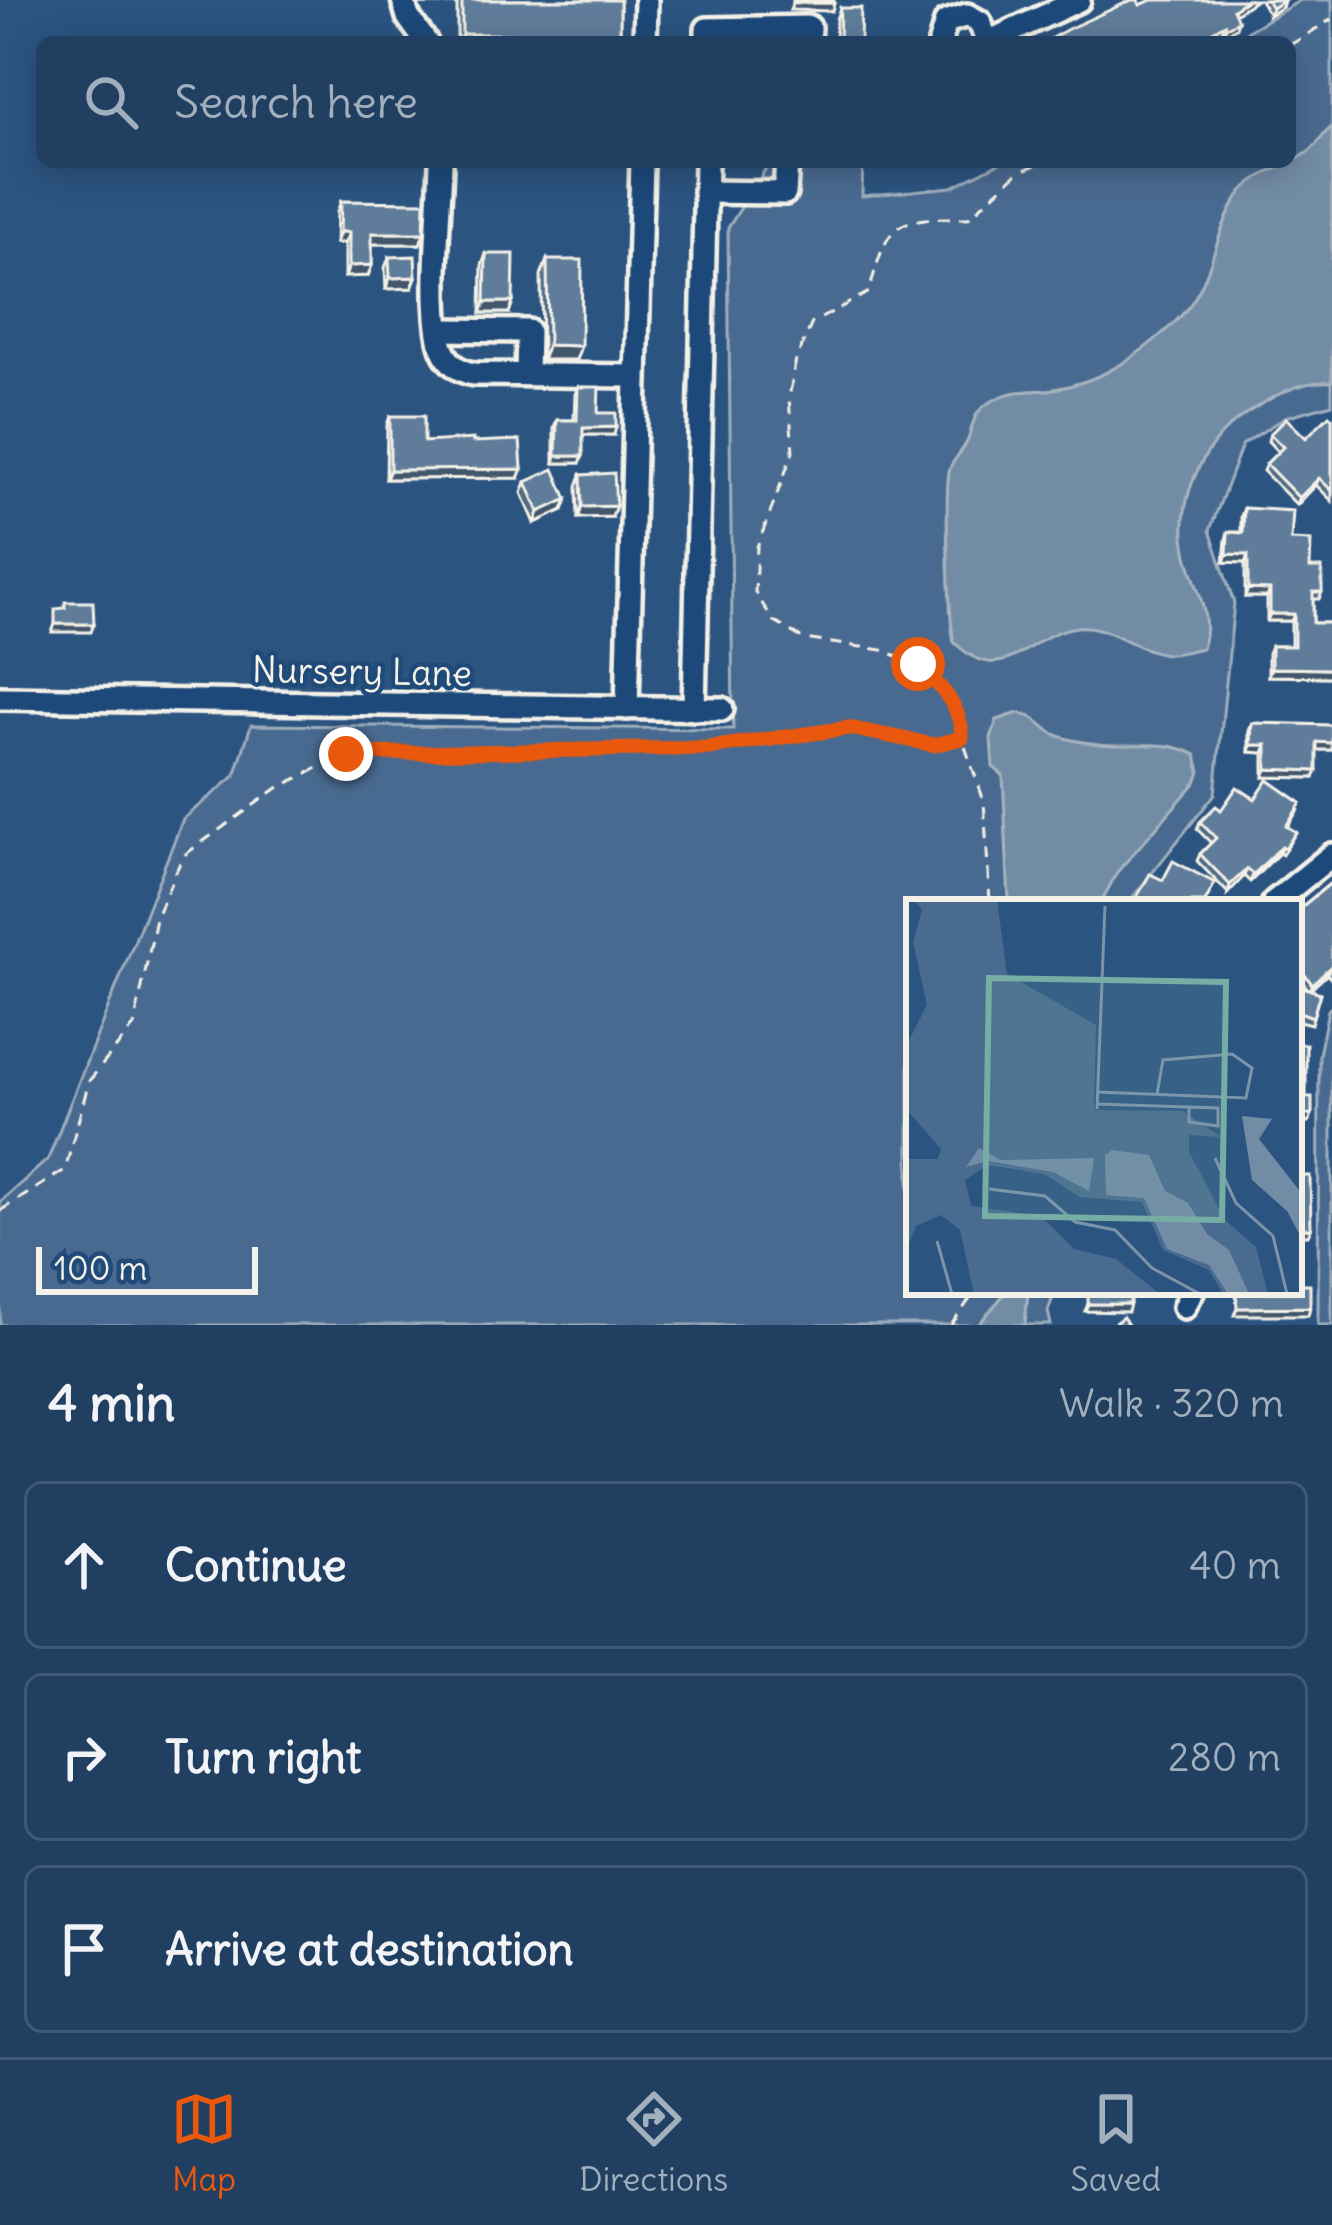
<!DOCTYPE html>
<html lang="en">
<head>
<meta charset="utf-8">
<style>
	:root { --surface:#213f61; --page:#294667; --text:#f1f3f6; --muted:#a2afbd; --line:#3e5876; --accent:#ea580c }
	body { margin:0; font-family:Delius,sans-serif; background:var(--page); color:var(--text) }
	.scale { position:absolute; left:36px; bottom:30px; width:222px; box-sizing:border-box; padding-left:12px; border:6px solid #f4f1e8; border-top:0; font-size:33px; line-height:42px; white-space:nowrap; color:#f4f1e8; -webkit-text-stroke:9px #1f4a7a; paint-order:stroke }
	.stop { position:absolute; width:36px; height:36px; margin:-27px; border:9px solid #ea580c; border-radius:50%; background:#fff }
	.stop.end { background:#ea580c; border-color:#fff; box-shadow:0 3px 12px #0008 }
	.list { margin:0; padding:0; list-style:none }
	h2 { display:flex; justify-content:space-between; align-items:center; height:156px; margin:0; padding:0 48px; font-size:51px }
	h2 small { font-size:39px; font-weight:400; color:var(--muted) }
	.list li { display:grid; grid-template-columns:78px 1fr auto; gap:36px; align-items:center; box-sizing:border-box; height:168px; margin:0 24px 24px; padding:0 24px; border:3px solid var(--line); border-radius:18px }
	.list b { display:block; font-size:45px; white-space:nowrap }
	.list em { font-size:39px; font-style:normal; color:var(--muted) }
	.icon { flex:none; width:66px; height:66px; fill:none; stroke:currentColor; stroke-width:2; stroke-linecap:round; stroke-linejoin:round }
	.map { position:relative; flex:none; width:1332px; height:1325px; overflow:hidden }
	.search { position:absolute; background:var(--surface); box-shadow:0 6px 30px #0003; left:36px; right:36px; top:36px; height:132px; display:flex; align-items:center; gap:30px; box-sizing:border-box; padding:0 42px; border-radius:18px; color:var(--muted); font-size:45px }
	.sheet { height:732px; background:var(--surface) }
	nav { display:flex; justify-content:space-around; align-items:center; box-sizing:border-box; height:168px; border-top:3px solid var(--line); background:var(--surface); font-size:33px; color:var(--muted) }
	nav a { display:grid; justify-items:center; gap:6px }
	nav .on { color:var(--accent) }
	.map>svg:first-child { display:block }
	.green { fill:#496b90; stroke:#9eaebc; stroke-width:3 }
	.water { fill:#738ca6; stroke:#a7b4c0; stroke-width:3 }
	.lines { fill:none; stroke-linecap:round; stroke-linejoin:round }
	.minor-casing { stroke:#f4f1e8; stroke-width:30 }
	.path { stroke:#f4f1e8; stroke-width:3; stroke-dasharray:12 9; stroke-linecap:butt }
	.minor { stroke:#1f4a7a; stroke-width:21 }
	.wall { fill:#516a84; stroke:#f4f1e8; stroke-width:3 }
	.shaded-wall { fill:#42566c; stroke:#f4f1e8; stroke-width:3 }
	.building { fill:#5e7b9a; stroke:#f4f1e8; stroke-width:3 }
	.route { stroke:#ea580c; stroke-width:15 }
	.labels { text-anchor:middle; stroke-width:9; stroke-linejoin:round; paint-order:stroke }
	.street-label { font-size:36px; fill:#f4f1e8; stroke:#1f4a7a }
	.inset-road { fill:none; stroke:#7c93aa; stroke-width:3 }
	.view { fill:#76ada5; fill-opacity:0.15; stroke:#76ada5; stroke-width:6 }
	.inset-edge { fill:none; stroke:#f4f1e8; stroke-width:6 }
</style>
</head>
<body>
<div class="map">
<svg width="1332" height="1325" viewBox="0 0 1332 1325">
	<rect width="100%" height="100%" fill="#2c5481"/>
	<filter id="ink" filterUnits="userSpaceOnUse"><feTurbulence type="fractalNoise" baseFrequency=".00833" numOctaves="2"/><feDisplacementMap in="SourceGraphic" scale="24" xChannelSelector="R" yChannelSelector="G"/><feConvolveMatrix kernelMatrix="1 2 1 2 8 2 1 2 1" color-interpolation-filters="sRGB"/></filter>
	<g filter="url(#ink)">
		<g class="green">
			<polygon points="1301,0 1332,0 1332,404 1285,417 1242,445 1210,530 1234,603 1215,794 1129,902 909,902 909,1292 1055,1292 1048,1311 1051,1325 0,1325 0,1202 48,1159 183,819 235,776 251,725 733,729 728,228 770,162 863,162 862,196 952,187 1001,162 1290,162 1290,42 1229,42"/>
			<polygon points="1332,1006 1332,1325 1318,1325 1319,1055 1328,1010"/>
		</g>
		<g class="water">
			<path d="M1332,127V382C1300,380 1273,396 1247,413C1201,443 1173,504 1188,559C1196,589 1213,617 1202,648C1191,650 1177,655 1166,654C1134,650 1109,624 1077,627C1026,633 1006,693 954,642C949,620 944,486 950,468C954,458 966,448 969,437C975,414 976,408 1000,397C1017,389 1035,392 1054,389C1101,382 1137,357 1172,325C1216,285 1209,242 1238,197C1253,173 1286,168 1307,153C1317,147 1322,134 1332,127Z"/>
			<path d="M1018,713C1040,718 1035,722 1051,732C1061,739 1086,743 1099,744C1132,748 1164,738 1196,755L1200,772L1196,782L1118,871L1101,902H1009L1003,775L993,767L991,738L997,720Z"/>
			<polygon points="1006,1292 1028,1292 1025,1325 978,1325"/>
		</g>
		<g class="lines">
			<defs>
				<g id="minor">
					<polyline points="403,0 408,17 426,42"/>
					<polyline points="645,42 646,0"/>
					<polyline points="707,42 707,29 809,27 808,42"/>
					<polyline points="940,42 946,22 967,15 980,22 987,42"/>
					<polyline points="988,42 1079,0"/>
					<path d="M441,162C440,210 430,300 441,344C445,360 458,372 474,374L634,376"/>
					<polyline points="705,192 785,193 787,162"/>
					<polyline points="440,330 528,331 527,373"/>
					<polyline points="0,698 722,709"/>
					<polyline points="627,708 642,162"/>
					<polyline points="694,709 706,162"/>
					<polyline points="1274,902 1332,855"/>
					<polyline points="1184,1307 1192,1292"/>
				</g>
			</defs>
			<use href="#minor" class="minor-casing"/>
			<g class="path">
				<polyline points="1290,45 1332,19"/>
				<path d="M990,902L984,801L962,738V725L948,694L918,664L882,650L804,639L773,621L755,592L757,547L793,452L789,398L796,359L812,323L869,292C889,219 893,218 968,218L1017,173L1043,162"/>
				<polyline points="0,1211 65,1170 89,1081 134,1026 157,914 183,856 276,789 346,754 708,748 849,728 934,744 962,738"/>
				<polyline points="951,1325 975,1292"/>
			</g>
			<use href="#minor" class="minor"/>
		</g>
		<g class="wall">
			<polygon points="418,0 620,0 620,34 617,42 457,42 457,4 420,4"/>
			<polygon points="1260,0 1284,0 1282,7 1269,15"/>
			<polygon points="840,8 860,42 835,42 836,19"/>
			<polygon points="341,201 420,244 372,244 372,265 368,276 345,277 345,243 336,243 337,212"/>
			<polygon points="486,254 509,313 481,313 482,265"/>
			<polygon points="389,257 412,288 386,289 385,268"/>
			<polygon points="547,260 576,360 542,360 541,275"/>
			<polygon points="578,387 614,435 583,435 580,463 554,463 554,427 557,420 574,420 575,394"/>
			<polygon points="390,416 424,442 473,442 518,478 386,479 387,425"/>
			<polygon points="1332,418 1332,501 1316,485 1297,505 1263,471 1266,464 1278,452 1268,441 1270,434 1306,438"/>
			<polygon points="581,475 612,517 578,518 577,486"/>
			<polygon points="526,482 567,499 563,510 535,523 522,493"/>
			<polygon points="1244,508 1291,540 1310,568 1322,592 1319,599 1313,599 1313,623 1332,623 1332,677 1268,676 1268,653 1271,646 1291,646 1291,621 1267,621 1267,597 1245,597 1245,563 1224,562 1226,539 1228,532 1241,532 1241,516"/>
			<polygon points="1252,723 1332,750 1317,750 1314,778 1264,777 1264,753 1249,752 1249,731"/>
			<polygon points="1255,799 1298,810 1287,827 1296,832 1282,855 1279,853 1250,882 1244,876 1228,893 1197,861 1200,854 1211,843 1197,829 1200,822 1221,810"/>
			<polygon points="1332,882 1332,980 1327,974 1310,990 1320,993 1311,1024 1299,1021 1299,986 1308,989 1299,978 1299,909"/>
		</g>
		<g class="shaded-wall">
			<polygon points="421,0 458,0 457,4 420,4"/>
			<polygon points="1247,0 1256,0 1230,17 1233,9"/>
			<polygon points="1284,0 1282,7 1269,15 1272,8"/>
			<polygon points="793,3 834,3 832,11 790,10"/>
			<polygon points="1238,21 1236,28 1224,34 1226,27"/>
			<polygon points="1225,24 1222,31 1203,42 1193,42"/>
			<polygon points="462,34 620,34 617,42 459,42"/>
			<polygon points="340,232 349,232 345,243 336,243"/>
			<polygon points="372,233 424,233 420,244 368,244"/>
			<polygon points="372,265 368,276 345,277 349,266"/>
			<polygon points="416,277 412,288 386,289 390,278"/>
			<polygon points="485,302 513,302 509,313 481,313"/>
			<polygon points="548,345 581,346 576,360 542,360"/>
			<polygon points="616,427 614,435 580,435 583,428"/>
			<polygon points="556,456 583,456 580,463 554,463"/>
			<polygon points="522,469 518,478 386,479 390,470"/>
			<polygon points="1319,478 1316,485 1297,505 1299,498"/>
			<polygon points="567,499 563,510 535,523 539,512"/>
			<polygon points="616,506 612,517 578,518 582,507"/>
			<polygon points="1227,554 1248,555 1245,563 1224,562"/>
			<polygon points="1248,589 1270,590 1267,597 1245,597"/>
			<polygon points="1270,614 1294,614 1291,621 1267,621"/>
			<polygon points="55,624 94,624 91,632 52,632"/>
			<polygon points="1271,668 1332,669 1332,677 1268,676"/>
			<polygon points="1317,742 1332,743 1332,750 1315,750"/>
			<polygon points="1251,745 1267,745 1264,753 1249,752"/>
			<polygon points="1267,769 1317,771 1314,778 1264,777"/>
			<polygon points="1282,846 1279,853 1250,882 1253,875"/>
			<polygon points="1247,869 1244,876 1228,893 1230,885"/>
			<polygon points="1330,967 1327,974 1309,991 1312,984"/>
			<polygon points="1312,1114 1309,1122 1299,1122 1299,1115"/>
			<polygon points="1299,1228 1311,1228 1308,1235 1299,1235"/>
			<polygon points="1088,1304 1130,1304 1128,1312 1085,1311"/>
			<polygon points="1310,1307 1308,1315 1234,1315 1237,1308"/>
		</g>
		<g class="building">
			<rect x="462" y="0" width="158" height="34"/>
			<rect x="793" y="0" width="41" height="3"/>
			<polygon points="1132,0 1138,0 1140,5 1152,0 1247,0 1233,9 1238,21 1226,27 1225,24 1193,42 1186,42 1184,36 1170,42 1044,42 1068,29"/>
			<polygon points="1267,0 1284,0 1272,8"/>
			<polygon points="840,8 861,8 860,42 839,42"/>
			<polygon points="341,201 425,202 424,233 372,233 372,265 349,266 349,232 340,232"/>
			<polygon points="486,254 514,254 513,302 485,302"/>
			<polygon points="415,256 416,277 390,278 389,257"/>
			<polygon points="547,260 582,260 581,346 548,345"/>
			<polygon points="578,387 599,387 598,413 616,413 616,427 583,428 583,456 556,456 557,420 577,420"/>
			<polygon points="1329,415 1332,418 1332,491 1319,478 1299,498 1266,464 1283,447 1270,434 1286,418 1306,438"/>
			<polygon points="390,416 424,416 424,442 473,439 473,442 520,440 522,469 390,470"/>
			<polygon points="554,469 567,499 539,512 526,482"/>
			<polygon points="614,473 616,506 582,507 581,475"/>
			<polygon points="1244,508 1293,511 1291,540 1311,541 1310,568 1322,568 1322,592 1313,592 1313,623 1332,623 1332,669 1271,668 1271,646 1294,646 1294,614 1270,614 1270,590 1248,589 1248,555 1227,554 1228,532 1243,533"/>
			<polygon points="65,602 93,602 94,624 55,624 55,609 65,608"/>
			<polygon points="1252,723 1332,725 1332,743 1317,742 1317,771 1267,769 1267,745 1251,745"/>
			<polygon points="1268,780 1301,803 1286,826 1296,832 1285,848 1282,846 1253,875 1247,869 1230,885 1200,854 1216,838 1200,822 1216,806 1221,810 1237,787 1255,799"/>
			<polygon points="1173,861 1215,883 1205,902 1134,902 1150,874 1163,880"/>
			<polygon points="1332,882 1332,969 1330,967 1312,984 1299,967 1299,931 1303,928 1299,922 1299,909"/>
			<polygon points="1299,986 1320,993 1313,1017 1299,1012"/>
			<polygon points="1299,1044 1306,1044 1306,1097 1312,1097 1312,1114 1299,1115"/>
			<polygon points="1299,1176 1310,1176 1311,1228 1299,1228"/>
			<polygon points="1299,1284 1310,1284 1310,1307 1237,1308 1236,1292 1299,1292"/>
			<rect x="1088" y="1292" width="42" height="12"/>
			<polygon points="1123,1317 1128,1325 1112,1325"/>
		</g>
	</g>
	<g class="lines" filter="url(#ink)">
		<path class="route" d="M346,754L708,748L849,728L934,745L962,738C962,706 939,685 918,664"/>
	</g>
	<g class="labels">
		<g class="street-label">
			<text transform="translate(362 671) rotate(1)" y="13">Nursery Lane</text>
		</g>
	</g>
	<g transform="translate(906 899)">
		<rect width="396" height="396" fill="#2c5481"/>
		<path d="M8,1H91L101,75L190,126L188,211L277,212L315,238L283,236V253L319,321L350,348L362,395H317L303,371L257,351L236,303L174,298L138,275L82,266L59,281L65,307L135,317L168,350L210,360L254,395H68L54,331L35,316L10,327L0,352V260H32L35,250L0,210V147L21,106L7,43L16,11Z" fill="#496b90"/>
		<path d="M336,217L366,220L353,240L396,295V340L381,312L346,281ZM73,249L95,261L188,259L183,292L147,273L82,262L60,268ZM206,251L243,256L259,292L282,304L301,335L323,351L343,395H322L303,366L261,350L238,299L200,296L199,256Z" fill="#738ca6"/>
		<path class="inset-road" d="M191,193L340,199L346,169L326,155L257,161L251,195M191,205L312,209V227L283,223V208M191,210L199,7M309,259L330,304L367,337L381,395M83,290L139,297L169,323L209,331L246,369L294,395M31,342L46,395"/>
		<path class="view" d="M83,79L320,83L316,321L79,317Z"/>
		<rect width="396" height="396" class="inset-edge"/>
	</g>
</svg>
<div class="scale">100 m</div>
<div class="stop" style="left:918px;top:664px"></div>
<div class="stop end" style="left:346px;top:754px"></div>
<div class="search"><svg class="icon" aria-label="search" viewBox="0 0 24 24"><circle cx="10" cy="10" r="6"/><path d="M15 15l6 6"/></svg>Search here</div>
</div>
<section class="sheet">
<h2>4 min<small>Walk · 320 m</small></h2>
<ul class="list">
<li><svg class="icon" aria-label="ahead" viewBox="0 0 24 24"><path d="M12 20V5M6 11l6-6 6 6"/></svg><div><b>Continue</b></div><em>40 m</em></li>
<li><svg class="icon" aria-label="right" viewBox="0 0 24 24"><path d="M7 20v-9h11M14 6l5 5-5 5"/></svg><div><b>Turn right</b></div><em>280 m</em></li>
<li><svg class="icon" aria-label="arrive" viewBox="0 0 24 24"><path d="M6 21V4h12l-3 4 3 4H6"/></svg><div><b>Arrive at destination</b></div></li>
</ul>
</section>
<nav>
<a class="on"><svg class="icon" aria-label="map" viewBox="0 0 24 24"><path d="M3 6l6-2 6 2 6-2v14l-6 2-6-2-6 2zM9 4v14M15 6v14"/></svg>Map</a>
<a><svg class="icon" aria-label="directions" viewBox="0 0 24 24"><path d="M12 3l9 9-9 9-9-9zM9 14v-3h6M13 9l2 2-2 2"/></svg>Directions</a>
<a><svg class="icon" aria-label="saved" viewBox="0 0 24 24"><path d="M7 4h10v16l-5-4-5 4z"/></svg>Saved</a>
</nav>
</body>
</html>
